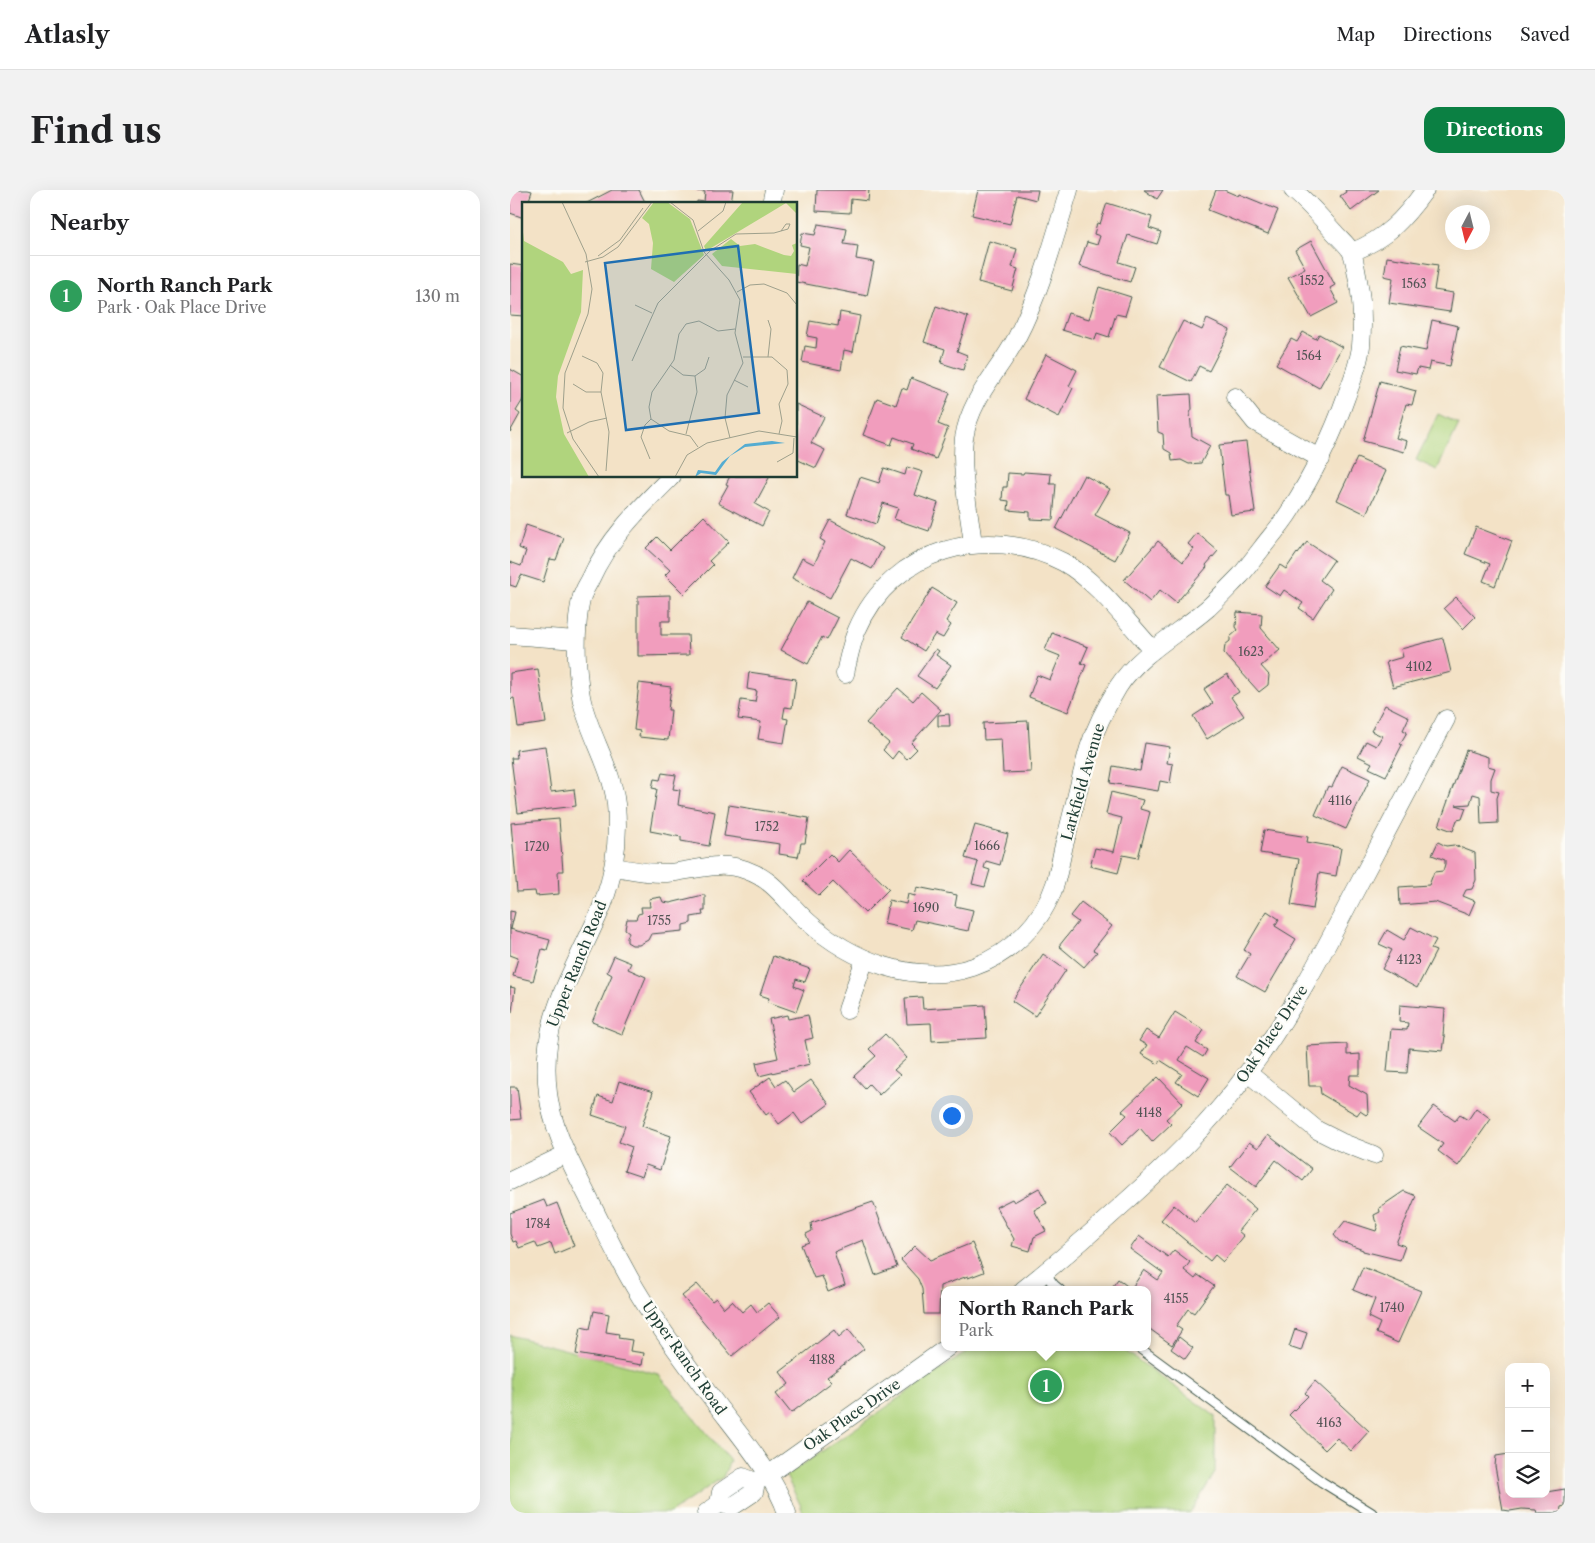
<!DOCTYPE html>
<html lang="en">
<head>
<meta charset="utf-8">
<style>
	:root { --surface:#fff; --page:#f2f2f2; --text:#202124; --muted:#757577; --line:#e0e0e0; --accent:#0b8043 }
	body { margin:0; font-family:"Libre Caslon Text",serif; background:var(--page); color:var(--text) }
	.controls { position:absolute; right:15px; bottom:15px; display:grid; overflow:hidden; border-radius:10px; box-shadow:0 5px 20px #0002 }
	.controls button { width:45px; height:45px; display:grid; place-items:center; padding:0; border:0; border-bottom:1px solid var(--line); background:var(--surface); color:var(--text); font:25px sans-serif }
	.compass { position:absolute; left:935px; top:15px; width:45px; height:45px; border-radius:50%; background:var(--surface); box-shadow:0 5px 20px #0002; rotate:187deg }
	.you { position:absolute; left:441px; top:925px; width:18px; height:18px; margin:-12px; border:4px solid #fff; border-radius:50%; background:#1a73e8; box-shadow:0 0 0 8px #1a73e833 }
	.badge { display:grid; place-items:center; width:32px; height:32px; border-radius:50%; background:var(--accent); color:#fff; font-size:16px; font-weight:700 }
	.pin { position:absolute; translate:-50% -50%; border:2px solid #fff; box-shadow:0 1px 5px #0006 }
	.popup { position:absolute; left:431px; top:1096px; width:210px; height:65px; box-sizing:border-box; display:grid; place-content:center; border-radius:10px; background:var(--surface); filter:drop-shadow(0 1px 4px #0005); font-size:16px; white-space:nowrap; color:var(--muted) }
	.popup b { font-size:19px; color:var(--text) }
	.popup::after { content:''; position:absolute; left:50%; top:100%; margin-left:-10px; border:10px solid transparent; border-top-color:var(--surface) }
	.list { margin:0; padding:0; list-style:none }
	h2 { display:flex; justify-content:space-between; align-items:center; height:65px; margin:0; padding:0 20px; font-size:21px }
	h2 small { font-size:16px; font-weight:400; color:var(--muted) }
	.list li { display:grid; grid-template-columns:32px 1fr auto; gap:15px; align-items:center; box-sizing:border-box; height:80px; padding:0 20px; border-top:1px solid var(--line) }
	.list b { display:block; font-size:19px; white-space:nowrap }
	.list p { margin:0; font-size:16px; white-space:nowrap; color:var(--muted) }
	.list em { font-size:16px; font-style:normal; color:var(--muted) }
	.icon { flex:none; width:28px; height:28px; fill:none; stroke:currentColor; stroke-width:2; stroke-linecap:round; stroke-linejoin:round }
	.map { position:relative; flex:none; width:1055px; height:1323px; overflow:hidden; border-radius:15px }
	header { display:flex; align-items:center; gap:30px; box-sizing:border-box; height:70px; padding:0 25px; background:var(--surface); border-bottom:1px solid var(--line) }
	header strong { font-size:24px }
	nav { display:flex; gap:28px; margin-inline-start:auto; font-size:18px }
	.intro { display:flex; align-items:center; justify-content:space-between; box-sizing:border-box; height:120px; padding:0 30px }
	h1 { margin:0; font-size:35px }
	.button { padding:12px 22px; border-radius:15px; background:var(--accent); color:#fff; font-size:18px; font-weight:700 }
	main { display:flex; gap:30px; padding:0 30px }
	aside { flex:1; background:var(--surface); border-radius:15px; box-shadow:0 5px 20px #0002 }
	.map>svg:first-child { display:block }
	.green { fill:#b0d47d; stroke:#688858 }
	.building { fill:#f19dbd }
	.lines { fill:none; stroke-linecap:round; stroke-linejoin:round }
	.lane-casing { stroke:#3f564a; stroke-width:11 }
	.street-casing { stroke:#3f564a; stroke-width:19 }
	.lane { stroke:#fff; stroke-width:9 }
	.street { stroke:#fff; stroke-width:18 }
	.labels { text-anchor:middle; stroke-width:4.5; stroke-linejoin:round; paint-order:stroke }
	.number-label { font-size:12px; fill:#545556 }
	.street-label { font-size:15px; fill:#1f3d34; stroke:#fdfcf7 }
	.inset-road { fill:none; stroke:#9ea08c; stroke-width:1 }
	.view { fill:#1f6fb2; fill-opacity:0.15; stroke:#1f6fb2; stroke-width:2.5 }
	.inset-edge { fill:none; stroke:#1f3d34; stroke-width:2.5 }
</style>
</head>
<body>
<header>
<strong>Atlasly</strong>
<nav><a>Map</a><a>Directions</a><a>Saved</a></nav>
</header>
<div class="intro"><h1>Find us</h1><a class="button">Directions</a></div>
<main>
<aside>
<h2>Nearby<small></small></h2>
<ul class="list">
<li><span class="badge" style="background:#2e9e5b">1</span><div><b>North Ranch Park</b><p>Park · Oak Place Drive</p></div><em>130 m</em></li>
</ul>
</aside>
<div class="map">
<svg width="1055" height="1323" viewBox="0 0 1055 1323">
	<rect width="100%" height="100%" fill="#fdfcf7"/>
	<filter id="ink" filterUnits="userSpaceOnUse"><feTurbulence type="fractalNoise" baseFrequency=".02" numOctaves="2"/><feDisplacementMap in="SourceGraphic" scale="10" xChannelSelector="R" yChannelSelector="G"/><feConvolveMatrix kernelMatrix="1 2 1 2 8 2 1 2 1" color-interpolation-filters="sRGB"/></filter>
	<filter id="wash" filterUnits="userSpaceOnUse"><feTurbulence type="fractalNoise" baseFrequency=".0096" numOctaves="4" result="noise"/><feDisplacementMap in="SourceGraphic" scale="20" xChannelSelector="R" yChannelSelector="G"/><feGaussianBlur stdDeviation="1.12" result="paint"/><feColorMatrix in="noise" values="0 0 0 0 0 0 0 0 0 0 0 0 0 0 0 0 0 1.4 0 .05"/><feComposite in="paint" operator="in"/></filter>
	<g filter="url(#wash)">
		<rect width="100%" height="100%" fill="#f3e2c6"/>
		<g class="green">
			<polygon points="928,224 949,234 927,280 906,270"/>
			<polygon points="0,1145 148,1184 220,1271 213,1287 160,1323 0,1323"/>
			<polygon points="464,1157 610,1157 705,1226 705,1283 680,1323 293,1323 290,1314 276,1286"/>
		</g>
		<g id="blocks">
			<g class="building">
				<polygon points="0,0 18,0 22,1 19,10 30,14 14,14 14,28 0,23"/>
				<polygon points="102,0 129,0 136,14 75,14"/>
				<polygon points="186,0 223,0 221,14 187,14 187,11 194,12 195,2 186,1"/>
				<polygon points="307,0 359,0 358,11 341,9 340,23 306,21"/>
				<polygon points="468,0 528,0 526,10 507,5 500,34 462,25"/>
				<polygon points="634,0 653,0 647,9"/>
				<polygon points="706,0 714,0 728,6 729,4 768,20 758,44 698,20"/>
				<polygon points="835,0 869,0 841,21 830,6 836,2"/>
				<polygon points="597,13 642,27 639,38 651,42 647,54 618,45 609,72 625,77 620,92 569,76 577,52 587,55 590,46 584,44 587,33 590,34"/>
				<polygon points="308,34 337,39 334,54 348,56 346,69 364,72 357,106 286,92 287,74 295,76 299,57 290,55 292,43 305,45"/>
				<polygon points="479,51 507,59 502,77 508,79 502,101 468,92"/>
				<polygon points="801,51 825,95 820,98 828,113 801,127 778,87 795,78 785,60"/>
				<polygon points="877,67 928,75 924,100 943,103 940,122 879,113 883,88 874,86"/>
				<polygon points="0,74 14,76 14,126 0,125"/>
				<polygon points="589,97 621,107 615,126 606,124 599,147 587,143 585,150 552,140 558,123 579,129"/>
				<polygon points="426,116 458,127 447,161 457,165 453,180 431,173 435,159 414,152"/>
				<polygon points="330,122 350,126 343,162 334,160 331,180 292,172 295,156 306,158 307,148 297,146 300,131 328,136"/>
				<polygon points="697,129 720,140 699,181 689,176 681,192 650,177 673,131 692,140"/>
				<polygon points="922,130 948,136 940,176 920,172 918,180 908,178 906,184 885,180 890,156 916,161"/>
				<polygon points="793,142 806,149 809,144 832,157 809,198 766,174 781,149 787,152"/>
				<polygon points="536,164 567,180 559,196 563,198 549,227 514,209"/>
				<polygon points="0,179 14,187 14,208 6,221 10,224 0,242"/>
				<polygon points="401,188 440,203 428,234 438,238 426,269 401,259 403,254 384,247 381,255 353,245 367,208 386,215 392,198 397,200"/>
				<polygon points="870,191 906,201 902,215 896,214 886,248 897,251 894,262 853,251"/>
				<polygon points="681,204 682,219 680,223 682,246 700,256 691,273 679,274 671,270 662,271 661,263 654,259 653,244 648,242 646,206"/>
				<polygon points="286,214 314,227 301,253 315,260 306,278 286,269"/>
				<polygon points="736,252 745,322 721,325 718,305 715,305 709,255"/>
				<polygon points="847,268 876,281 856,324 827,310"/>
				<polygon points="397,277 413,282 405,305 428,313 419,341 384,329 388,318 373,313 366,334 337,324 350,287 369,293 374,278 395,285"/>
				<polygon points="514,282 541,284 540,294 546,294 543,330 520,329 520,322 498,320 499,311 492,310 493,297 497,297 498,283 513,284"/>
				<polygon points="574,285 600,299 585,325 620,343 605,370 546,339"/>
				<polygon points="220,286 260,286 245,314 259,322 252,336 208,313 218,295 216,294"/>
				<polygon points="194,326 219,352 199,371 203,375 174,404 155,385 160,380 136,358 147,347 160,360"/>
				<polygon points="320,330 373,358 362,379 341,368 320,408 282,388 292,368 304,374 315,352 310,349"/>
				<polygon points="16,335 54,348 46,370 40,369 33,392 11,385 6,397 0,395 0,372 11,376 16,361 9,358"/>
				<polygon points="966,337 1002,351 985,396 973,391 980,374 955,364"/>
				<polygon points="687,343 708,361 696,375 697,377 666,413 650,400 640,412 614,390 648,351 673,372 684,359 678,354"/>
				<polygon points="797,352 824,370 810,390 822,399 803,428 789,418 793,413 774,400 770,406 755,396 770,375 776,379 787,363 788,364"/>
				<polygon points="422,398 447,413 436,431 441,435 433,448 425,444 414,461 392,447"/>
				<polygon points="160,405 160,431 151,431 151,445 178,445 179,465 128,466 128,406"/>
				<polygon points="946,407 965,427 953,439 934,418"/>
				<polygon points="297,412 328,428 317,450 312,447 298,474 271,460"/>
				<polygon points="727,422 752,424 751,438 770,460 751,476 759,485 758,495 749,502 714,463 715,455 720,451 720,447 728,440 726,437"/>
				<polygon points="542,443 578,457 571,473 576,475 558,522 519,507 527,485 540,490 550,466 535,460"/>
				<polygon points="933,448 941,482 883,497 876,472 893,467 891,459"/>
				<polygon points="426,459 429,461 426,465 441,475 425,498 407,486"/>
				<polygon points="28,479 36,533 8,537 4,508 0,509 0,483"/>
				<polygon points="239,482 286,489 282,518 275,517 273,528 278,529 274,553 248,549 251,532 228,529 231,510 245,512 247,501 237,499"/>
				<polygon points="717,484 729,502 721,507 734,526 697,549 683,526 703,513 694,499"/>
				<polygon points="129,493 161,497 158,520 161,520 158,550 129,547 130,541 124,540"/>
				<polygon points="388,498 403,511 411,502 431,520 401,553 407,559 397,569 388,561 382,569 373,560 379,553 356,533"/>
				<polygon points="875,515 899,527 893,540 897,542 890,554 892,555 876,586 859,578 862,573 848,566 856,551 866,556 872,546 861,541"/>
				<polygon points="439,524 440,536 428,536 428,525"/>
				<polygon points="518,531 521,582 493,583 491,549 474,550 473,533"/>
				<polygon points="635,553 660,557 657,573 663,574 660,593 650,591 648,601 600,593 603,576 630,581"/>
				<polygon points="35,556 41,602 64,599 66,616 8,623 1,568 7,568 6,560"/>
				<polygon points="956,560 978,567 978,576 985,578 981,589 981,600 989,602 987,608 988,633 971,634 970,606 963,604 960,614 946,615 956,618 952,629 947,630 943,641 929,636"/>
				<polygon points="832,576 860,589 836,639 805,625 818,596 822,597"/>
				<polygon points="152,583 166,585 163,599 170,600 168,615 205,622 199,656 171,651 171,647 140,641 147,599 142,598 144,589 150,590"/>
				<polygon points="601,602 633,610 630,619 640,622 628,668 613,665 608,683 580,676 585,658 604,662 612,628 596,624"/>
				<polygon points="219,615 299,628 295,653 291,653 288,667 269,664 270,654 214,646"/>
				<polygon points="49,629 53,681 48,681 49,704 26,706 25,701 7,702 1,633"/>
				<polygon points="465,635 498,644 490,675 476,671 474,678 480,680 475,697 462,694 468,672 455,668"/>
				<polygon points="754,640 798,647 797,652 831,658 826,686 809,683 803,719 781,715 789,669 750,663"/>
				<polygon points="928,652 936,656 944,655 965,663 966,690 962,699 956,700 953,706 965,711 959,725 925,712 890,715 889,697 919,695 924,682 933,681 935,674 935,670 922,665"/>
				<polygon points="339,660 379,699 355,723 323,692 309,706 293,691 320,664 328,672"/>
				<polygon points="407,697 447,705 445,716 463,720 458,741 405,730 402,740 374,734 379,710 396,714 398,704 405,706"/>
				<polygon points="193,705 195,705 195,721 192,721 193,725 181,727 181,733 173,735 173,741 141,744 138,750 129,755 122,755 117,752 117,748 119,742 115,739 117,729 126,729 128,724 132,723 131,717 140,717 139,709 151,707 153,712 160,713"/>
				<polygon points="571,712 602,736 583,760 587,762 574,777 549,756 568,732 560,726"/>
				<polygon points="0,721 5,722 1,739 0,739"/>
				<polygon points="757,721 769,729 765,736 786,749 755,802 727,786 740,764 734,760"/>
				<polygon points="901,737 926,750 921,759 926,761 907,798 872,779 882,760 869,754 877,740 894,750"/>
				<polygon points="0,739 40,750 37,760 32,759 23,791 3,786 8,768 0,765"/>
				<polygon points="533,764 556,780 525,826 502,811"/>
				<polygon points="104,766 121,773 118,779 136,787 112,844 82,832 102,785 97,782"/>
				<polygon points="263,766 300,779 295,792 286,789 284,796 294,800 286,822 258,812 259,808 250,805"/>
				<polygon points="0,797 5,798 2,822 0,822"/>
				<polygon points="412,807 413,819 475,815 477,848 422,851 421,833 397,834 395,808"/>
				<polygon points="890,815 935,819 933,846 935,846 933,861 899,858 897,883 877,882 881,839 897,840 898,833 889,832"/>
				<polygon points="665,822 694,840 686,853 697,860 693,867 677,857 669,870 699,888 688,906 666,892 672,884 650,870 648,874 631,864 637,855 629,851 636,840 649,848"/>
				<polygon points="277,825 278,829 298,825 303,848 295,850 300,874 249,886 246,873 268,868 259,829"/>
				<polygon points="375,844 397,868 384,880 390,885 369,905 359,894 355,898 344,886 366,866 359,859"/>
				<polygon points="837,854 837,865 850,864 850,885 840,885 839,895 857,905 858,923 856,925 850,921 847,925 811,904 810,896 799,896 797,856"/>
				<polygon points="260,887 266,896 275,890 284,902 301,890 319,914 292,934 284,923 269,934 260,922 256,925 239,902"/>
				<polygon points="648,887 673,913 656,929 661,934 642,952 630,938 612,955 600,942 617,925 612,921"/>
				<polygon points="109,891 143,902 132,936 161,946 150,980 136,975 132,987 114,981 122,957 109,952 115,936 82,925 88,906 103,911"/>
				<polygon points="0,897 7,897 11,929 0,930"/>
				<polygon points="924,916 945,931 950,925 958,930 966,918 981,929 948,976 928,961 933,954 908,937"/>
				<polygon points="758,945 802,979 793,991 766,970 746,997 720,977 739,952 748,958"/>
				<polygon points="717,995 746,1019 728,1041 734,1046 713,1072 705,1065 700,1071 651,1030 664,1015 685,1033"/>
				<polygon points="529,998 537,1013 524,1020 536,1041 524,1047 520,1061 502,1056 504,1049 486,1017 502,1009 504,1012"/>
				<polygon points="894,1001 906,1006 886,1053 895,1056 890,1070 853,1061 853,1060 829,1051 824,1045 835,1031 866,1041 868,1035 865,1030 864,1025 870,1022 869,1018"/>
				<polygon points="34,1010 37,1017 47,1013 64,1056 45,1064 41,1053 28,1058 25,1052 9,1058 6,1051 3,1052 0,1044 0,1023"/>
				<polygon points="363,1012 387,1077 365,1085 353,1050 324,1062 335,1095 318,1102 312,1086 304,1088 291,1055 299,1052 296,1044 302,1041 301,1033"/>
				<polygon points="629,1046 658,1067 664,1060 680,1072 674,1080 685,1089 688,1085 704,1096 684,1123 678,1119 666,1136 672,1140 662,1155 637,1137 637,1100 600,1100 608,1089 621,1099 634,1080 648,1090 653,1083 620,1059"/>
				<polygon points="462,1053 474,1082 458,1088 458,1086 430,1096 429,1124 414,1124 412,1099 408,1089 391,1070 405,1056 420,1070"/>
				<polygon points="853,1077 911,1101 888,1153 866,1143 870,1133 858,1127 865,1109 843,1100"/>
				<polygon points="187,1094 202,1111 206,1108 214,1118 222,1111 232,1122 241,1114 247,1122 258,1113 270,1127 222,1166 172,1106"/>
				<polygon points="84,1121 99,1124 96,1142 109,1144 108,1148 122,1150 120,1161 134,1163 132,1175 66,1164 71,1137 80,1139"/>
				<polygon points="338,1139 354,1159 317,1187 322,1192 281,1223 266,1204 279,1194 270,1182 324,1140 329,1147"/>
				<polygon points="785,1139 797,1143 791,1161 779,1157"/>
				<polygon points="669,1147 683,1158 675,1169 661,1159"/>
				<polygon points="805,1191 859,1241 841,1261 827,1248 815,1260 779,1225 798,1206 795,1203"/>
				<polygon points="999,1264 999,1304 1036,1304 1036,1302 1055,1299 1055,1316 1051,1317 1050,1323 1027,1323 1026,1320 1012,1319 1000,1321 993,1320 985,1276 986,1266"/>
			</g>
		</g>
	</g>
	<g filter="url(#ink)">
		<use href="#blocks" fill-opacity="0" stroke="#3f564a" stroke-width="1"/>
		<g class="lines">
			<defs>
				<g id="lane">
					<polyline points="535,1083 544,1095 550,1100"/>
					<polyline points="628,1157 812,1292 862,1323"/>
				</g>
				<g id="street">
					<polyline points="261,14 264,0"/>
					<path d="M842,62C876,49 894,29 915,0"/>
					<polyline points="725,207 745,232 811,269"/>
					<path d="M162,286C130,318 98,349 80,390C77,395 74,401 72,406C67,424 66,451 67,469C68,484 69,501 73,515C82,549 102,579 106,614C109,647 105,680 94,711C90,722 85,732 80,743C54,799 30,838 38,903C42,939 61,973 77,1005C96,1043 114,1082 137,1117C157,1148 179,1178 201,1207C225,1240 265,1285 277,1323"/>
					<path d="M463,354C459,321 450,280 454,248C461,206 489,182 507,147C531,101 544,49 559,0"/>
					<polyline points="0,445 66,450"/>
					<path d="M335,484C338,469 341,454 347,440C382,358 477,333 553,372C585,389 618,433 643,460"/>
					<path d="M104,677C122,680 139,684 157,683C184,681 209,670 236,680C265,690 276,712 297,731C341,771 405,796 463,777C501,764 533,732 545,694C549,681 551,668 554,655C563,623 570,589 579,558C586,536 596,517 608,497C630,463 668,444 698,418C709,408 720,396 731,385C738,376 745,367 752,358C761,346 772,334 780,321C803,285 822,247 836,207C842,191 849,174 851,156C853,134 852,111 848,90C846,81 845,71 842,63C839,56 830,49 825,43C811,28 799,13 783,0"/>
					<polyline points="337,820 355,769"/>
					<polyline points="738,883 807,940 831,952 864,965"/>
					<polyline points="0,991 56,964"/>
					<path d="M513,1100C547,1073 579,1045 611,1016C657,975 702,932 738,882C780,826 812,765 844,703C875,645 905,587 936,529"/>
					<polyline points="209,1314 211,1302 233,1287 246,1292 258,1285 438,1157"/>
					<polyline points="196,1323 209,1314 223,1316 244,1302 246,1292"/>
				</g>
			</defs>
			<use href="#lane" class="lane-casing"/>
			<use href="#street" class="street-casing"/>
			<use href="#lane" class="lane"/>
			<use href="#street" class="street"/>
		</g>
	</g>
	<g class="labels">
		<g class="number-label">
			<text x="802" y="95">1552</text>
			<text x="904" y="98">1563</text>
			<text x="799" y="170">1564</text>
			<text x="741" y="466">1623</text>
			<text x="909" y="481">4102</text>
			<text x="830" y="615">4116</text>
			<text x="257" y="641">1752</text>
			<text x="477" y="660">1666</text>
			<text x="27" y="661">1720</text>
			<text x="416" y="722">1690</text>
			<text x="149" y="735">1755</text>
			<text x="899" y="774">4123</text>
			<text x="639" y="927">4148</text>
			<text x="28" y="1038">1784</text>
			<text x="666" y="1113">4155</text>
			<text x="882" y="1122">1740</text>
			<text x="312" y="1174">4188</text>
			<text x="819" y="1237">4163</text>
		</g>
		<g class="street-label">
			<text transform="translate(573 592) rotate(-74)" y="5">Larkfield Avenue</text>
			<text transform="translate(67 774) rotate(-68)" y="5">Upper Ranch Road</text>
			<text transform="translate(762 844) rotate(-56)" y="5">Oak Place Drive</text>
			<text transform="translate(174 1168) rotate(55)" y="5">Upper Ranch Road</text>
			<text transform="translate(342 1225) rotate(-35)" y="5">Oak Place Drive</text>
		</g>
	</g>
	<g transform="translate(12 12)">
		<rect width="275" height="275" fill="#f3e2c6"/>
		<path d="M132,0H145L168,17L182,53L152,80L129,67L131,41L127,22L120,16ZM275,0V12L264,1L184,49L182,44L220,1ZM0,21L2,39L41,60L49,72L61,68L59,110L36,174L34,195L42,232L67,275H0ZM209,37L218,44L233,42L262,53L269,54L272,49L270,43L275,41V72L200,64L190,52Z" fill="#b0d47d"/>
		<path d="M250,239L263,241L223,245L208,254L194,273L179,271L173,275L176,268L193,270L200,260L223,242Z" fill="#54acd1"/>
		<path class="inset-road" d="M40,0L64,52L70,87L66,112L43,171L41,206L51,237L77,275M148,0L171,18L182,50L207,78L218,98L213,131L221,161L205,193L203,216L208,236M176,29L201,9L204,0M76,54L98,38L121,6M63,60L81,55L96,45L130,0M215,90L228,83L242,82L265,91L275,103M113,103L130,111M246,118L249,127L246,155M60,154L75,161L81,171L79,190L87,230L84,269M221,155H250L265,168L266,182L257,202L260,219L257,232M110,159L136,101L188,49L214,32L252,31L266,27L268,22H264L259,29M148,163L161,173L173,174L183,167L187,155M212,178L226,185M51,182L64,190H79M45,231L67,220L85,216M164,232L175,190L173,174M176,245L168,234L147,229L129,217L127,205L130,190L152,158L157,132L164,122L177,119L196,129L213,127M128,257L119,235L123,223L129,217M255,260L271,251L272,236M153,275L165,253L185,241L237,229L275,235"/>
		<path class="view" d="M216,44L237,211L104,228L83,61Z"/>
		<rect width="275" height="275" class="inset-edge"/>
	</g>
</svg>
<div class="controls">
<button>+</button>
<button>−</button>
<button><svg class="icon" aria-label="layers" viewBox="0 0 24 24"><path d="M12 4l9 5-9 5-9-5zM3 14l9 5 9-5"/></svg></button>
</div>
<svg class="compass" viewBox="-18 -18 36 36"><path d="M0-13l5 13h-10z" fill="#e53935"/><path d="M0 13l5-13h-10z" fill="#757577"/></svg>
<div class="you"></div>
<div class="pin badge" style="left:536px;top:1196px;background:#2e9e5b">1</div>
<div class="popup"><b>North Ranch Park</b>Park</div>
</div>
</main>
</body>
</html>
